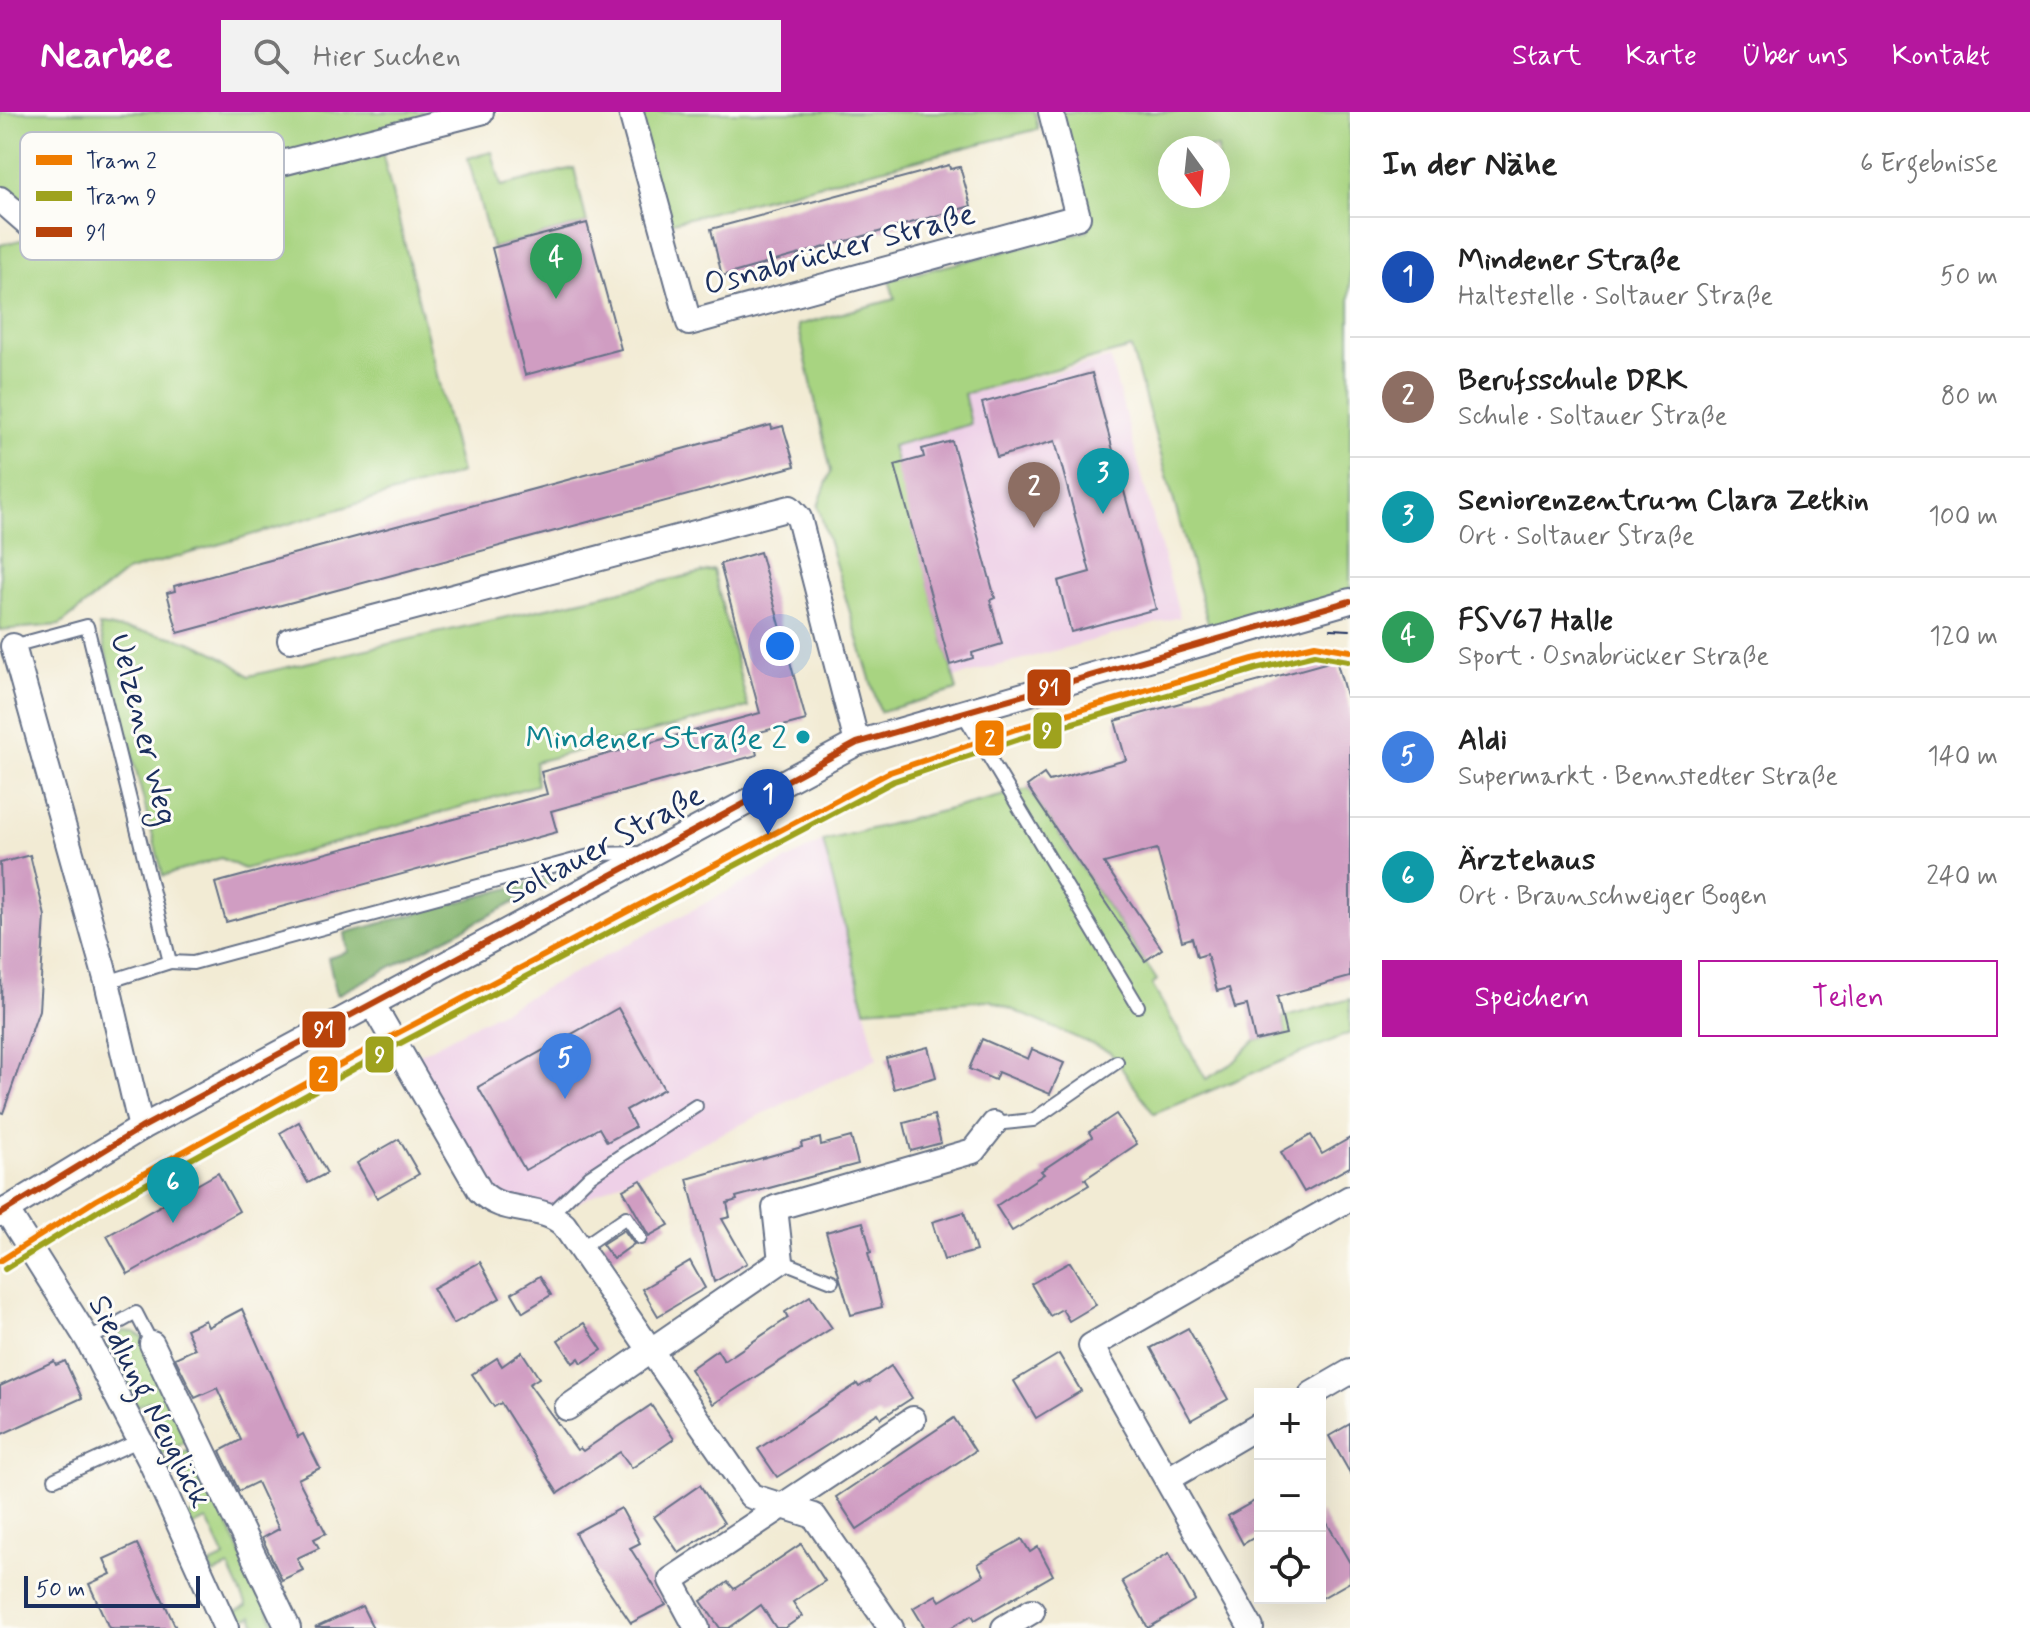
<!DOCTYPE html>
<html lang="de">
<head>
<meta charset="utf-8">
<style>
	:root { --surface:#fff; --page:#f2f2f2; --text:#222; --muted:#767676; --line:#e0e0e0; --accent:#b5179e }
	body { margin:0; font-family:Mynerve,sans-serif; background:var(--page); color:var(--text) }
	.controls { position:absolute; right:24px; bottom:24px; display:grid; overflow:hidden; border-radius:0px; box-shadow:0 8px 32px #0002 }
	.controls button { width:72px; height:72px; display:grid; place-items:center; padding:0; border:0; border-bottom:2px solid var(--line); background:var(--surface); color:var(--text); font:40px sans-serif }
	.compass { position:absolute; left:1158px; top:24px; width:72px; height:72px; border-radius:50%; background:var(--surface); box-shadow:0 8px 32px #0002; rotate:165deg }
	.scale { position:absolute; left:24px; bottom:20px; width:176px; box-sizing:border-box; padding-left:8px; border:4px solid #1b2f5e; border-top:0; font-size:22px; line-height:28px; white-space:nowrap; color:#1b2f5e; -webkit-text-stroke:6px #fdfcf7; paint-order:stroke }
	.you { position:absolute; left:780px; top:534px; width:28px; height:28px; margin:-20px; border:6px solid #fff; border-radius:50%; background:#1a73e8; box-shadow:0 0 0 12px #1a73e833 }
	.badge { display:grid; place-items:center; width:52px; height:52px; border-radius:50%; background:var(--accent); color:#fff; font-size:26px; font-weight:700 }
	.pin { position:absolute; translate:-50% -66px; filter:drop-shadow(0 2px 4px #0008) }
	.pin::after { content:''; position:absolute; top:42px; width:28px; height:24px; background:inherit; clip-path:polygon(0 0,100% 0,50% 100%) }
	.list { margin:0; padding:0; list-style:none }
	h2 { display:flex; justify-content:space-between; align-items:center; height:104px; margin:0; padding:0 32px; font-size:34px }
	h2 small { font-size:26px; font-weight:400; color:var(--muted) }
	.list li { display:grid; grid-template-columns:52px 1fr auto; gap:24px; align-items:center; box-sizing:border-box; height:120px; padding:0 32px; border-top:2px solid var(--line) }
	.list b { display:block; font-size:30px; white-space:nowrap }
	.list p { margin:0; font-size:26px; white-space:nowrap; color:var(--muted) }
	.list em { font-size:26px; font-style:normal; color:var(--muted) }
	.actions { display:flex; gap:16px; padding:24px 32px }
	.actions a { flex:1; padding:18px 0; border:2px solid var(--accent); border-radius:0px; text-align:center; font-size:28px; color:var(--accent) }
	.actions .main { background:var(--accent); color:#fff }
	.icon { flex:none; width:44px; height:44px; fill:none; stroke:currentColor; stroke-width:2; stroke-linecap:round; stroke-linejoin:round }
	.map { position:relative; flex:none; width:1350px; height:1516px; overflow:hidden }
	header { display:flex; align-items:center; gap:48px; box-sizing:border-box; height:112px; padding:0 40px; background:var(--accent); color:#fff }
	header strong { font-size:38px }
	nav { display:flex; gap:44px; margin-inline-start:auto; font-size:28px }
	.search { width:560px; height:72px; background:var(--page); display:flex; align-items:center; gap:20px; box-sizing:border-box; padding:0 28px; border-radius:0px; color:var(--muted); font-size:30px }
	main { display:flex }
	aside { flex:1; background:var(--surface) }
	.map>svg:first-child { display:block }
	.built { fill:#eed0e7 }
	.green { fill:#a8d481; stroke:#628270; stroke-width:2; fill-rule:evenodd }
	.forest { fill:#86b66f; stroke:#507266; stroke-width:2 }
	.building { fill:#d09dc2 }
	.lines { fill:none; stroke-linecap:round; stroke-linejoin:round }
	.lane-casing { stroke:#667187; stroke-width:16 }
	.street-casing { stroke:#667187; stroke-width:28 }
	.lane { stroke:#fff; stroke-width:12 }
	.street { stroke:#fff; stroke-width:24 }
	.tram { stroke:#1b2f5e; stroke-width:2 }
	.bus-1-casing { stroke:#fdfcf7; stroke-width:12 }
	.bus-1 { stroke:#b8430b; stroke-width:6 }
	.tram-1-casing { stroke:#fdfcf7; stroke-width:12 }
	.tram-2-casing { stroke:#fdfcf7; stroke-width:12 }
	.tram-1 { stroke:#ef7c00; stroke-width:6 }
	.tram-2 { stroke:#9ea21e; stroke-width:6 }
	.culture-dot { fill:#0f9aa8; stroke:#fdfcf7; stroke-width:3 }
	.labels { text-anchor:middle; stroke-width:6; stroke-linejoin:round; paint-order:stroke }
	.street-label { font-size:32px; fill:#1b2f5e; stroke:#fdfcf7 }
	.culture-label { font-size:32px; fill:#0d838f; stroke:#fdfcf7; text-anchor:end }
	.key { fill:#fdfcf7; stroke:#b9bec9; stroke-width:2 }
	.key-label { font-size:22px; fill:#1b2f5e }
	.line-badge { stroke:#fdfcf7; stroke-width:3 }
	.badge-label { font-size:22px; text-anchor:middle; font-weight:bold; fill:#fff }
</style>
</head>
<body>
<header>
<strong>Nearbee</strong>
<div class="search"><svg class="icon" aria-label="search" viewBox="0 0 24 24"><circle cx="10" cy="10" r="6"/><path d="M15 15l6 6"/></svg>Hier suchen</div>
<nav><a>Start</a><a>Karte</a><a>Über uns</a><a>Kontakt</a></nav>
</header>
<main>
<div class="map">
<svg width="1350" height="1516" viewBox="0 0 1350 1516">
	<rect width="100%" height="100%" fill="#fdfcf7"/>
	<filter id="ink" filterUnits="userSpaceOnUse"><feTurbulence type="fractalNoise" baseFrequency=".0125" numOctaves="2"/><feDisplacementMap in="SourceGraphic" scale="16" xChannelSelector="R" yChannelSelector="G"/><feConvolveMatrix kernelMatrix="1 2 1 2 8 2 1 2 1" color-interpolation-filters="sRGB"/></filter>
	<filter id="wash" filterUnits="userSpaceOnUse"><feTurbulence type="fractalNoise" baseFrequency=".006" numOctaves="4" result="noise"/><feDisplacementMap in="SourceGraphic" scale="32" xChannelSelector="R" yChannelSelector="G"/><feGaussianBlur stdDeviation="1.8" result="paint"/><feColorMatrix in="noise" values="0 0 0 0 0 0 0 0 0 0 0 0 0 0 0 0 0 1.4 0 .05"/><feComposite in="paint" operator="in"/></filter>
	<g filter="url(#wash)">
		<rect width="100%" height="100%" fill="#f2ebd4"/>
		<g class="built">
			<polygon points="1110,246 1180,505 953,566 888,326 906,298"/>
			<polygon points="823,729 877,947 556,1101 488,1085 412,946"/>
		</g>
		<g class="green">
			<polygon points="0,0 481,0 32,115 0,85"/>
			<polygon points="632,0 1035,0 1038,17 665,112"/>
			<path d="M1056,0H1350V489L1213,529L1131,236L964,282L971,312L892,334L957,578L880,600L818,394L831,359L798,213L895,187L889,168L1088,119ZM1170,36H1218V84H1170Z"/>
			<polygon points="382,40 461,361 126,460 60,513 0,518 0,133"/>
			<polygon points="492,40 501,74 574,56 587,111 492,136 468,46"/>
			<path d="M713,458L748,595L535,650L537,673L244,757L221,746L163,764L99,514C157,521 202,524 249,564Z"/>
			<polygon points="1029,677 1157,868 1152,873 1206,967 1233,951 1255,929 1286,922 1282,906 1350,887 1350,921 1154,1002 1110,940 990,888 865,897 823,729"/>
			<polygon points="124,1219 134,1220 142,1225 187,1329 162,1343 157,1342 153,1334 168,1327 149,1289 135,1295 107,1240 110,1229"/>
			<polygon points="187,1339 192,1340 277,1516 257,1516 252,1504 236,1511 232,1501 247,1494 229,1455 213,1462 210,1453 225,1446 207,1408 192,1414 187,1405 203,1397 185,1358 169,1365 162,1353 166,1348"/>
		</g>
		<polygon class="forest" points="576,758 337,883 328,846 348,840 345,821"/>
		<g id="blocks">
			<g class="building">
				<polygon points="949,53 950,57 960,55 971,94 722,164 711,117"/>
				<polygon points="587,111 621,237 525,263 492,136"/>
				<polygon points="1092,261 1156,497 1071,520 1058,469 1090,460 1055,329 997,345 982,291"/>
				<polygon points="771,313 772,317 783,314 795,354 178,521 167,481 175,479 174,474"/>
				<polygon points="952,329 995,486 990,488 1002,532 972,541 973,546 950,553 895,353 924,345 922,337"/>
				<polygon points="760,440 806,608 752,622 757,643 551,699 557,720 226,810 215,771 547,682 541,660 760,601 720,452"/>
				<polygon points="1336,548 1350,597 1350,865 1277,885 1286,922 1255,929 1247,893 1235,896 1229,876 1217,879 1207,842 1197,845 1192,826 1182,829 1157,737 1104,751 1162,837 1145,849 1027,674 1044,662 1049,669 1126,648 1115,609"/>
				<polygon points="30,743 45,804 39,898 3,1001 0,1000 2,810 0,751"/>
				<polygon points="618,896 664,977 626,998 635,1015 607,1030 599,1016 525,1058 478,975"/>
				<polygon points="982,927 1028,947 1032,937 1064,951 1050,982 998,960 995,968 969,957"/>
				<polygon points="928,935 936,965 894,977 886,946"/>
				<polygon points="1116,1002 1137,1032 1085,1067 1089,1073 1012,1119 996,1094 1044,1062 1041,1059 1092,1025 1089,1020"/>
				<polygon points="934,1003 941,1031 911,1039 904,1011"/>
				<polygon points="299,1010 327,1061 308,1071 280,1021"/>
				<polygon points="1311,1023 1322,1042 1350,1026 1350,1055 1304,1080 1281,1040"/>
				<polygon points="851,1025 858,1052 736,1085 737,1088 727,1091 730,1105 722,1107 747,1151 714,1170 687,1067 802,1035 801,1031 820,1026 821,1033"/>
				<polygon points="399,1027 419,1062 377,1086 357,1051"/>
				<polygon points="218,1061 239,1099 128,1162 107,1124"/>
				<polygon points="641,1068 669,1113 649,1124 623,1078"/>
				<polygon points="964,1100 976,1139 944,1148 932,1110"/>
				<polygon points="863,1110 871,1140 868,1141 882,1195 851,1203 826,1120"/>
				<polygon points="624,1118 634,1132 613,1147 602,1132"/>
				<polygon points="690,1149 705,1176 658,1204 642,1177"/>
				<polygon points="480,1150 500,1186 453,1212 433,1176"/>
				<polygon points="1070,1150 1096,1193 1069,1209 1062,1197 1050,1204 1031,1172"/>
				<polygon points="540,1164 551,1183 523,1200 512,1181"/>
				<polygon points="810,1184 832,1216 713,1292 690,1257 717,1238 724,1249 788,1206 785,1200"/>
				<polygon points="242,1197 298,1325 303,1322 320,1356 298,1367 326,1421 314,1427 319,1436 297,1446 303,1458 282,1468 262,1426 279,1417 257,1370 239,1379 220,1339 241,1328 217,1276 195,1286 175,1246 195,1237 186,1217 205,1208 208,1215"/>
				<polygon points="584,1211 602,1238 582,1251 579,1246 573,1251 558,1228"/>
				<polygon points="1188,1216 1228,1287 1191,1308 1151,1236"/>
				<polygon points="522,1240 539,1266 529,1272 577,1338 580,1336 583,1339 651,1293 674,1327 632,1356 620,1340 558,1381 501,1291 494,1295 472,1262 497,1246 502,1254"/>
				<polygon points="1059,1242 1081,1279 1036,1306 1014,1269"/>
				<polygon points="54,1249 56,1253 65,1249 82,1286 0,1323 0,1274"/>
				<polygon points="891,1254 912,1286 881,1306 878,1301 777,1365 758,1337 857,1272 859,1275 869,1269 870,1271 869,1269"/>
				<polygon points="954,1306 975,1339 857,1417 836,1385"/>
				<polygon points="1350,1312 1350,1361 1329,1324"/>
				<polygon points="700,1373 724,1411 679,1441 654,1405"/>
				<polygon points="1260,1386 1260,1422 1243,1432 1228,1404"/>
				<polygon points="621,1396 640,1431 630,1436 666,1493 631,1511 593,1455 575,1421"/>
				<polygon points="1320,1399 1350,1451 1350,1470 1320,1487"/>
				<polygon points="1022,1427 1030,1440 1038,1435 1053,1463 975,1508 972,1503 950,1516 925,1516 913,1496 936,1483 940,1489 984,1463 978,1452"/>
				<polygon points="137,1432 176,1516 109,1516 89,1472 111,1462 104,1447"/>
				<polygon points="801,1432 825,1469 793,1490 802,1504 785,1516 776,1516 761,1493 729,1516 720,1516 701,1489 728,1470 734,1477"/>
				<polygon points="1169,1441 1195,1488 1148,1516 1122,1469"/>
				<polygon points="362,1494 373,1516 315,1516"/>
			</g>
		</g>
	</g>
	<g filter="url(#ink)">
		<use href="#blocks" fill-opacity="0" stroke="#667187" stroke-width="2"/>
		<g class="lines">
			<defs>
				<g id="lane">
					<polyline points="13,534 87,514 170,850 107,870"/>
					<polyline points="962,600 1138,894"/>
					<polyline points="170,850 193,851 597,742 640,741"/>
					<polyline points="994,1012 1033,1008 1117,950"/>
					<polyline points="550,1103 590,1064 696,994"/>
					<polyline points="581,1136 626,1105 640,1126"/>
					<polyline points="781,1149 832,1169"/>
					<polyline points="88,1228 136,1201 152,1232"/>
					<polyline points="55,1367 140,1328"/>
				</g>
				<g id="street">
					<polyline points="631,0 689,211 1078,105 1051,0"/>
					<polyline points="0,87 32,115 481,0"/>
					<polyline points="290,528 790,396 799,406 857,631"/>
					<polyline points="13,534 107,870 141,1016"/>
					<path d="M373,893L480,1079C503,1104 541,1091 564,1113L751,1384L814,1404L891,1516"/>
					<polyline points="6,1098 88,1228 151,1350 226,1516"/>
					<polyline points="0,1102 141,1016 857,631 1350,489"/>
					<polyline points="152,1232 288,1516"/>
					<polyline points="1312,1282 1350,1260"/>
					<polyline points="567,1296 781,1149 775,1096 973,1039 994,1012"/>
					<polyline points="1168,1367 1260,1313"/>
					<polyline points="697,1516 671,1468 913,1307"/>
					<polyline points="1004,1516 1032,1499"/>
					<polyline points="1251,1516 1091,1234 1350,1086"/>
				</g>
			</defs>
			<use href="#lane" class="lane-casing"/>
			<use href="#street" class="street-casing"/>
			<use href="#lane" class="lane"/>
			<use href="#street" class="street"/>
			<polyline class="tram" points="1331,517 1350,518"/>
			<defs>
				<polyline id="bus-1" points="0,1102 141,1016 857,631 1350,489"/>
			</defs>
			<use href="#bus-1" class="bus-1-casing"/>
			<use href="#bus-1" class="bus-1"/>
			<defs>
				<polyline id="tram-1" points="0,1149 96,1088 392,924 890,660 1016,617 1253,547 1315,533 1350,539"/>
				<polyline id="tram-2" points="5,1157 101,1097 397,933 894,669 1019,627 1256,557 1315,543 1348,549"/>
			</defs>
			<use href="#tram-1" class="tram-1-casing"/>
			<use href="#tram-2" class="tram-2-casing"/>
			<use href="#tram-1" class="tram-1"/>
			<use href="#tram-2" class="tram-2"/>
		</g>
	</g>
	<circle class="culture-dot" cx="803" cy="625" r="8"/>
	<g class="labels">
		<g class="street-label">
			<text transform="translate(839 136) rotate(-15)" y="11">Osnabrücker Straße</text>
			<text transform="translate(145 617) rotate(76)" y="11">Uelzener Weg</text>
			<text transform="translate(604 731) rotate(-28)" y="11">Soltauer Straße</text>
			<text transform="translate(151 1289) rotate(63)" y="11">Siedlung Neuglück</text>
		</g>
		<g class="culture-label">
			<text x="787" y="636">Mindener Straße 2</text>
		</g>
	</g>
	<rect x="20" y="20" width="264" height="128" rx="12" class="key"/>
	<rect x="36" y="43" width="36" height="10" fill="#ef7c00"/>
	<rect x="36" y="79" width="36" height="10" fill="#9ea21e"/>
	<rect x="36" y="115" width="36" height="10" fill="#b8430b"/>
	<g class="key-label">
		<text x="86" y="56">Tram 2</text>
		<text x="86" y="92">Tram 9</text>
		<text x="86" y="128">91</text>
	</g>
	<g class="line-badge">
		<rect x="1026" y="556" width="46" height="39" rx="8" fill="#b8430b"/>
		<rect x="1032" y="599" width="31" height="39" rx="8" fill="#9ea21e"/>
		<rect x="974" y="607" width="31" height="38" rx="8" fill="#ef7c00"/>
		<rect x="301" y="898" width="46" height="39" rx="8" fill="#b8430b"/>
		<rect x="364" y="923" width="31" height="39" rx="8" fill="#9ea21e"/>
		<rect x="308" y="943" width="31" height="38" rx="8" fill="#ef7c00"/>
	</g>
	<g class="badge-label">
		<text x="1049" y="583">91</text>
		<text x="1047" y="626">9</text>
		<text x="990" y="634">2</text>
		<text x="324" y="925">91</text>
		<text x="380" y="950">9</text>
		<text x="323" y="970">2</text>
	</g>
</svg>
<div class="controls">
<button>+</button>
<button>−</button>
<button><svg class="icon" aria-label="locate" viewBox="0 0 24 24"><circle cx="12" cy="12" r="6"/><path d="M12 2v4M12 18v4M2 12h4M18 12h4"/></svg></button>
</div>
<svg class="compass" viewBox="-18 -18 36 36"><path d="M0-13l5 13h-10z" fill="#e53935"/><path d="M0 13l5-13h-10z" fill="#767676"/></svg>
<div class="scale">50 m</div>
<div class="you"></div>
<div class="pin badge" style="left:768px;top:723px;background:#1a4fb4">1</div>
<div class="pin badge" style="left:1034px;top:416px;background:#8d6e63">2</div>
<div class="pin badge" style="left:1103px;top:402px;background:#0f9aa8">3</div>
<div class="pin badge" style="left:556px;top:187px;background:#2e9e5b">4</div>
<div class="pin badge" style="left:565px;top:987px;background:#3f7fe0">5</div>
<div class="pin badge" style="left:173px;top:1111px;background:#0f9aa8">6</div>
</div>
<aside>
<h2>In der Nähe<small>6 Ergebnisse</small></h2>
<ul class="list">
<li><span class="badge" style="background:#1a4fb4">1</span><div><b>Mindener Straße</b><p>Haltestelle · Soltauer Straße</p></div><em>50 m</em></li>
<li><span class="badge" style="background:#8d6e63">2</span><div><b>Berufsschule DRK</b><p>Schule · Soltauer Straße</p></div><em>80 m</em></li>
<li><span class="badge" style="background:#0f9aa8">3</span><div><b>Seniorenzentrum Clara Zetkin</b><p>Ort · Soltauer Straße</p></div><em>100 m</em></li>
<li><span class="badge" style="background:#2e9e5b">4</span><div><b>FSV67 Halle</b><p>Sport · Osnabrücker Straße</p></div><em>120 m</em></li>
<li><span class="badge" style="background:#3f7fe0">5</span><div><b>Aldi</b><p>Supermarkt · Bennstedter Straße</p></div><em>140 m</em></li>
<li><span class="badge" style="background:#0f9aa8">6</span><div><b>Ärztehaus</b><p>Ort · Braunschweiger Bogen</p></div><em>240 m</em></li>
</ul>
<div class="actions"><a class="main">Speichern</a><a>Teilen</a></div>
</aside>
</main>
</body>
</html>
